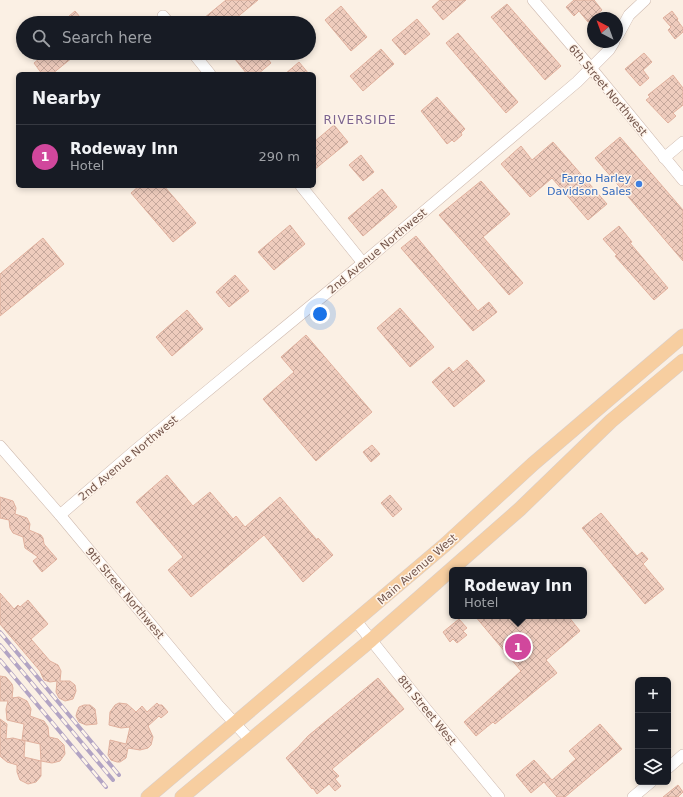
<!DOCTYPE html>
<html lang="en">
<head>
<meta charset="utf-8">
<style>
	:root { --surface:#171b24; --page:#242831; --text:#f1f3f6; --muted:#9ea1a6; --line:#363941; --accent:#e0604f }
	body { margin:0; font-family:"DejaVu Sans",sans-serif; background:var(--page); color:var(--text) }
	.controls { position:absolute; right:12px; bottom:12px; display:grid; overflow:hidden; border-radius:6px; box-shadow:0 2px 6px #0003 }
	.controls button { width:36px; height:36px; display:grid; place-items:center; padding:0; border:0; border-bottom:1px solid var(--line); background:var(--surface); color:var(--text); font:20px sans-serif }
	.compass { position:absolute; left:587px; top:12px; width:36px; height:36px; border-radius:50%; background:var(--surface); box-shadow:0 2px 6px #0003; rotate:319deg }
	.you { position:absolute; left:320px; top:314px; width:14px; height:14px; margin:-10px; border:3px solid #fff; border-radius:50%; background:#1a73e8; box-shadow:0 0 0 6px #1a73e833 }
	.badge { display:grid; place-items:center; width:26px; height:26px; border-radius:50%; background:var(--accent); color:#fff; font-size:13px; font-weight:700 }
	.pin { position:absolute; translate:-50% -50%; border:2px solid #fff; box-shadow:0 1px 4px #0006 }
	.popup { position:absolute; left:449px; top:567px; width:138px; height:52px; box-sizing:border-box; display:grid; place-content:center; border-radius:6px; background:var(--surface); filter:drop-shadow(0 1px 3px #0005); font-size:13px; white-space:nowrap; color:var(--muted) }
	.popup b { font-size:15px; color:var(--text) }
	.popup::after { content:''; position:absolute; left:50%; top:100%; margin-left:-8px; border:8px solid transparent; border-top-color:var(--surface) }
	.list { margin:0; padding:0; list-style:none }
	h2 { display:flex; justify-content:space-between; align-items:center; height:52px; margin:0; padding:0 16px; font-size:17px }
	h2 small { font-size:13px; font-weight:400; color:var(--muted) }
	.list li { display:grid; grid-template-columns:26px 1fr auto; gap:12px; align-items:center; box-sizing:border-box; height:64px; padding:0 16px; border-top:1px solid var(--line) }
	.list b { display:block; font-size:15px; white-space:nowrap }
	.list p { margin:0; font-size:13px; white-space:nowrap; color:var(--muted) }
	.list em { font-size:13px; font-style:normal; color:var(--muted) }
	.icon { flex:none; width:22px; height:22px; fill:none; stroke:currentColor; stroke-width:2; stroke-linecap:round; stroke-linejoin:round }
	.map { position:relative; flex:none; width:683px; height:797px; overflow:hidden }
	.search { position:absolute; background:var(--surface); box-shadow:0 2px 6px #0003; left:16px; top:16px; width:300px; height:44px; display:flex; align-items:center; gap:10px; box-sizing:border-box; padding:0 14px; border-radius:22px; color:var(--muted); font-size:15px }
	.panel { position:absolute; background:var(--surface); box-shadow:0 2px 6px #0003; left:16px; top:72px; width:300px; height:116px; border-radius:6px }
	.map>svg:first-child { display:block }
	.building { fill:url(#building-cross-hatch); stroke:#e1b19e }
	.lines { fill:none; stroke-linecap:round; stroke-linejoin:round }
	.minor-casing { stroke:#ceb9ae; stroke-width:12 }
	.major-casing { stroke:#d8cfcd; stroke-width:15 }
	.minor { stroke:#fff; stroke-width:11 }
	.major { stroke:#f7cea0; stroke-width:14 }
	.rail-casing { stroke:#b2a4c4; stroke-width:4 }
	.rail { stroke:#fef4ea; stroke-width:2.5; stroke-dasharray:8; stroke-linecap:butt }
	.shop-dot { fill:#3f7fe0; stroke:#fef4ea; stroke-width:1.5 }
	.labels { text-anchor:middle; stroke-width:3; stroke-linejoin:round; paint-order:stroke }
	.street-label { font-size:11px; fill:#73554b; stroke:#fef4ea }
	.shop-label { font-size:11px; fill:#366cbe; stroke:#fef4ea; text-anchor:end }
	.neighbourhood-label { font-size:12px; letter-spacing:1px; fill:#7b638f; stroke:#fef4ea }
</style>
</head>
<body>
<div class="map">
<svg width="683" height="797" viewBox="0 0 683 797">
	<defs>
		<pattern id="building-cross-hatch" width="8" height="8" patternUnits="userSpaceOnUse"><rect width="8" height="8" fill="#efccbd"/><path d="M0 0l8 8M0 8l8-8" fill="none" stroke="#c6a89c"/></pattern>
	</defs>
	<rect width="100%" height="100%" fill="#fbf0e4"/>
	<g class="building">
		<polygon points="226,0 258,0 230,23 198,23"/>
		<polygon points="440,0 466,0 443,20 432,7"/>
		<polygon points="574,0 594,0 602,10 588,22 579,11 574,16 566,7"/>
		<polygon points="507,4 561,66 545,80 491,17"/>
		<polygon points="341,6 367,37 351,51 325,20"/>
		<polygon points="75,11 85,23 61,23"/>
		<polygon points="672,11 678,19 677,20 683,28 683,32 675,39 668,30 671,27 663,18"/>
		<polygon points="417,19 430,34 405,55 392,40"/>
		<polygon points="458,33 518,102 506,113 446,43"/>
		<polygon points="381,49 394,64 363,91 350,76"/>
		<polygon points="46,53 78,53 52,74 42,74 34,63"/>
		<polygon points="230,53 263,53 271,63 258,74 247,74"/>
		<polygon points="644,53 652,62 643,70 649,78 640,86 625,69"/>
		<polygon points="299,62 309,74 285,74"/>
		<polygon points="673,75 683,88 683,105 673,113 676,116 668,123 646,100 650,97 648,95"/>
		<polygon points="437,97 465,129 461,133 462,135 454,142 452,140 447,144 421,111"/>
		<polygon points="334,125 348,142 314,170 314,142"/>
		<polygon points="620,137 683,210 683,261 595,158"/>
		<polygon points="553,142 607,204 588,220 552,178 530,197 501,164 521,146 532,160"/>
		<polygon points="361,155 374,172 363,181 349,165"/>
		<polygon points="481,181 510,214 483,237 523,283 509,295 439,215"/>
		<polygon points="139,186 164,186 196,223 173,242 131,193"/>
		<polygon points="382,189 397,207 363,236 348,218"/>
		<polygon points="290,225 305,244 274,270 258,252"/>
		<polygon points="619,226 632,242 630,243 668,288 654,300 615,256 617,255 603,239"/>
		<polygon points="416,236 478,311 489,302 497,312 473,331 401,248"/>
		<polygon points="43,238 64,264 0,316 0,274"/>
		<polygon points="235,275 249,291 229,307 216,292"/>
		<polygon points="400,308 434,347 410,367 377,328"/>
		<polygon points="187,310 203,329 172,356 156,337"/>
		<polygon points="306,335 372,412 316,461 263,399 294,372 281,357"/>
		<polygon points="467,360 485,381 454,407 432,382 449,367 453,372"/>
		<polygon points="372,445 380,454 371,462 363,452"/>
		<polygon points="167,475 193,506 210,492 233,519 236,516 245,527 280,497 317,540 318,538 333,555 303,582 264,535 191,597 168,570 183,557 136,502"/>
		<polygon points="390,495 402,509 393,517 381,503"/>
		<polygon points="0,497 13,501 16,508 15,514 27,518 30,524 29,530 41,535 43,538 44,544 57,559 42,572 33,561 38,557 25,548 23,537 13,533 10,528 9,520 0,518"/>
		<polygon points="601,513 637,556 642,552 648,559 643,564 664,589 645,604 582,528"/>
		<polygon points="0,593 14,609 18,605 20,607 28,600 48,624 31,639 50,661 58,665 61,671 60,681 70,681 75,685 76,691 73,699 65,701 59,698 56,692 57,681 50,682 44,680 40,671 0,624"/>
		<polygon points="475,616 568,616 580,631 546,660 557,673 495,724 493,722 476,736 464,722 521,671"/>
		<polygon points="459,619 467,628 463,631 467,635 457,643 453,639 450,642 443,632"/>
		<polygon points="0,676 6,677 12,684 13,688 12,698 19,697 27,701 31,709 30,716 44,721 48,727 49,737 58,739 64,745 65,754 60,761 52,763 41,761 40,744 22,740 24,724 7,720 6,709 8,701 0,701"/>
		<polygon points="378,678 404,709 332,769 339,776 335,779 341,786 335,791 329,784 317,794 313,788 312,789 286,758 298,747 308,736"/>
		<polygon points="119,703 127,704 136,712 142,706 147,712 157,703 159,705 162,705 168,712 161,718 159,716 148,726 153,737 151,745 148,748 140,750 128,748 126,758 120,762 117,762 111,760 108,755 110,740 126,744 130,727 121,728 109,725 110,712 115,705"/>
		<polygon points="84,705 90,705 95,709 97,724 86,725 79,722 76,716 77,712 79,707"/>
		<polygon points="0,719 7,724 6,739 13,738 25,741 24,757 41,761 41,776 36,782 28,784 20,780 17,772 17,765 7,762 1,757 0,755"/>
		<polygon points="600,724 622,749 565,797 557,797 544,782 531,793 516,775 534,760 552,780 576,759 569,751"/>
		<polygon points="678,785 683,792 678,797 663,797"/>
	</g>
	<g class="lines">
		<defs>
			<g id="minor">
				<polyline points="533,0 591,68 683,180"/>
				<polyline points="163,16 169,23"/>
				<polyline points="617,37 629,15 645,0"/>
				<polyline points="193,53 210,74"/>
				<polyline points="664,158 683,142"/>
				<polyline points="301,186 363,263"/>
				<polyline points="0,446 60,515 219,706 250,740"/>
				<polyline points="60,515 138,448 363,263 577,82 609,50 614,42"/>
				<polyline points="356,621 426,709 499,797"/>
				<polyline points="668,768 683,755"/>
				<polyline points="633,797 651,782"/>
			</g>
			<g id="major">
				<polyline points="148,797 446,544 533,464 683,336"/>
				<polyline points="182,797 371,640 520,509 611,421 683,361"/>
			</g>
		</defs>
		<use href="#minor" class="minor-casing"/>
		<use href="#major" class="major-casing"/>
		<use href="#minor" class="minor"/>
		<use href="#major" class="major"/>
		<defs>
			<g id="rail">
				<polyline points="0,632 119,775"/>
				<polyline points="0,645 113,780"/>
				<polyline points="0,660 106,787"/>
			</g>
		</defs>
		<use href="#rail" class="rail-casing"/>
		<use href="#rail" class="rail"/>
	</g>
	<circle class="shop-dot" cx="639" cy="184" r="4"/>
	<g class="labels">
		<g class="street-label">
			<text transform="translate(608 90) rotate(50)" y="4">6th Street Northwest</text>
			<text transform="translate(377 251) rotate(-40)" y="4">2nd Avenue Northwest</text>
			<text transform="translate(128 458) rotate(-40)" y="4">2nd Avenue Northwest</text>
			<text transform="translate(417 569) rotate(-41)" y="4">Main Avenue West</text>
			<text transform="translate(125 593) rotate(50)" y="4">9th Street Northwest</text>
			<text transform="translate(427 710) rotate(51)" y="4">8th Street West</text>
		</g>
		<g class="shop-label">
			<text x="631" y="182">Fargo Harley<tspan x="631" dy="13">Davidson Sales</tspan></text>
		</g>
		<g class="neighbourhood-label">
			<text x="360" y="124">RIVERSIDE</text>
		</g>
	</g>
</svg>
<div class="controls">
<button>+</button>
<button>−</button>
<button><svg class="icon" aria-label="layers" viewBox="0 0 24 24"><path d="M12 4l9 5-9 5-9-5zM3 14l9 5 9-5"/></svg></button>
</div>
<svg class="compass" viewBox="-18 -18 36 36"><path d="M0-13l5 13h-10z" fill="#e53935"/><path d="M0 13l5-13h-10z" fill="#9ea1a6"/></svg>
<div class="you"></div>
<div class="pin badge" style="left:518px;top:647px;background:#d1479c">1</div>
<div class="popup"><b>Rodeway Inn</b>Hotel</div>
<div class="search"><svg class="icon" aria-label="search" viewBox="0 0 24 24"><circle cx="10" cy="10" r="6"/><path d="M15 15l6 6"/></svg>Search here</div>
<section class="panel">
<h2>Nearby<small></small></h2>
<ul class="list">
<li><span class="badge" style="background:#d1479c">1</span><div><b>Rodeway Inn</b><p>Hotel</p></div><em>290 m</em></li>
</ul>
</section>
</div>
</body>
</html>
